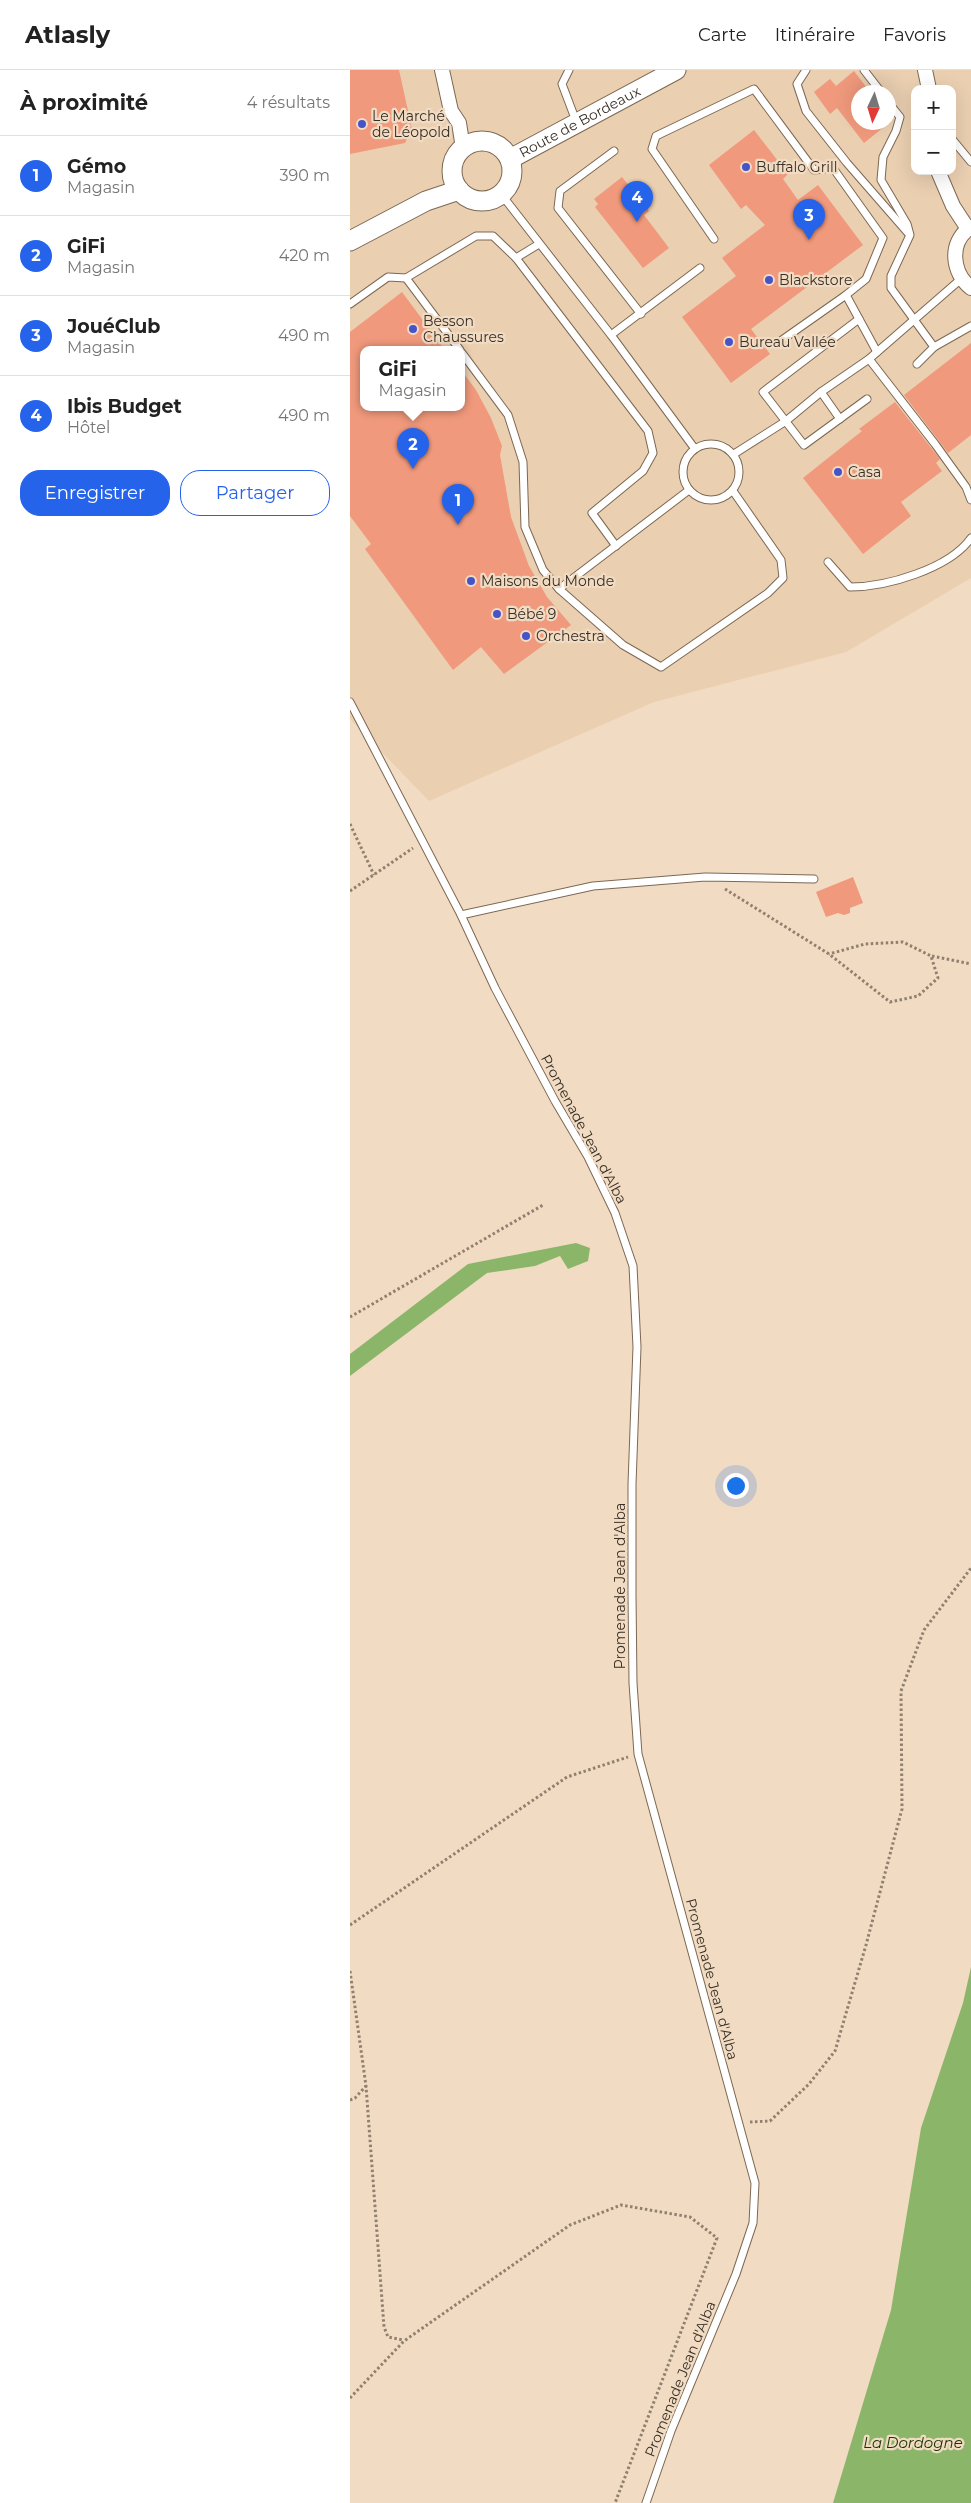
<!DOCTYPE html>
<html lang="fr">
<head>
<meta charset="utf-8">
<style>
	:root { --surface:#fff; --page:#f6f6f6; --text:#222; --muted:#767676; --line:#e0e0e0; --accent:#2563eb }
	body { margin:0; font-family:Montserrat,sans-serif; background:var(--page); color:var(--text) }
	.controls { position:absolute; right:15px; top:15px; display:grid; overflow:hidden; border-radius:10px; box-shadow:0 5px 20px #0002 }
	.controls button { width:45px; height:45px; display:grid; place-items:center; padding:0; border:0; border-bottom:1px solid var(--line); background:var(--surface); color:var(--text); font:25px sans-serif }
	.compass { position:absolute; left:501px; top:15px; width:45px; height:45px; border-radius:50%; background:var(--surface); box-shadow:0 5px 20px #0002; rotate:184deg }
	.you { position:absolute; left:385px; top:1415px; width:18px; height:18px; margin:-12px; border:4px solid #fff; border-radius:50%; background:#1a73e8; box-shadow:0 0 0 8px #1a73e833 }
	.badge { display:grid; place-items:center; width:32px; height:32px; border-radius:50%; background:var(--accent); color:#fff; font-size:16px; font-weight:700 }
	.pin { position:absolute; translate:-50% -41px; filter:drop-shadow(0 1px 2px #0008) }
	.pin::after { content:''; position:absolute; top:26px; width:18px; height:15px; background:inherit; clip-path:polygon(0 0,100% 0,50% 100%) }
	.popup { position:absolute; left:10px; top:276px; width:105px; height:65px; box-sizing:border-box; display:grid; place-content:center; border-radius:10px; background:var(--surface); filter:drop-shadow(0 1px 4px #0005); font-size:16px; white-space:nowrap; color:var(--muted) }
	.popup b { font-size:19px; color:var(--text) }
	.popup::after { content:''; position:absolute; left:50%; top:100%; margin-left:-10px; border:10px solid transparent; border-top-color:var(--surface) }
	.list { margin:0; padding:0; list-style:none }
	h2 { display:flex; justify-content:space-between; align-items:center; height:65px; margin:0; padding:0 20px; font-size:21px }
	h2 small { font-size:16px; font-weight:400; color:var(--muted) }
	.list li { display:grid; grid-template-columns:32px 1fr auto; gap:15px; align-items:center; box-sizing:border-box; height:80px; padding:0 20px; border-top:1px solid var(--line) }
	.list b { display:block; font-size:19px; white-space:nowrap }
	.list p { margin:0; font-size:16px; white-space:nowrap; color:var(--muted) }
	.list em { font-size:16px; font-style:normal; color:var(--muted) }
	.actions { display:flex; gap:10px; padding:15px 20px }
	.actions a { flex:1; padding:11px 0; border:1px solid var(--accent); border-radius:20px; text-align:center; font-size:18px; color:var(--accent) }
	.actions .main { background:var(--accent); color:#fff }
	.map { position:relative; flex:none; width:621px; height:2433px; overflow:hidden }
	header { display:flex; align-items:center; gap:30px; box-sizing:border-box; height:70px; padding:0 25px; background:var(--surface); border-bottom:1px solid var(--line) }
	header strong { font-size:24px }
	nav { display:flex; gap:28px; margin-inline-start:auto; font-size:18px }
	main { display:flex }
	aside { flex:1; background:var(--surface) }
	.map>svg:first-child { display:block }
	.built { fill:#eacfb1; fill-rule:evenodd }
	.water { fill:#8bb66a }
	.building { fill:#f0997c }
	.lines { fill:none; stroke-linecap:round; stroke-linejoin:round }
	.service-casing { stroke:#7c6853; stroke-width:9 }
	.minor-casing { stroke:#7c6853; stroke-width:16 }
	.secondary-casing { stroke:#7c6853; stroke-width:21 }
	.path { stroke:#908070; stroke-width:3; stroke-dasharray:2.5 2.5; stroke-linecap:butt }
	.service { stroke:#fff; stroke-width:7 }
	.minor { stroke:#fff; stroke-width:14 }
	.secondary { stroke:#fff; stroke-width:19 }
	.poi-dot { fill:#4753c8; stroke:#f2dbc3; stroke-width:2 }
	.labels { text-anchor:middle; stroke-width:4.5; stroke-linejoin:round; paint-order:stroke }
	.poi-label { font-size:14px; fill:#372f25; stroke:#f2dbc3; text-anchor:start }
	.street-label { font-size:14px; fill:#372f25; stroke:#f2dbc3 }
	.water-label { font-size:15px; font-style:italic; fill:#1a3400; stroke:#f2dbc3 }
</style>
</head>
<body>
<header>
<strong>Atlasly</strong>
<nav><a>Carte</a><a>Itinéraire</a><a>Favoris</a></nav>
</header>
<main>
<aside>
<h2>À proximité<small>4 résultats</small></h2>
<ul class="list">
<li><span class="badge">1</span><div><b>Gémo</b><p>Magasin</p></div><em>390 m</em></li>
<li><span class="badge">2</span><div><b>GiFi</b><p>Magasin</p></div><em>420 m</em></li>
<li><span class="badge">3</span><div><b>JouéClub</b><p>Magasin</p></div><em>490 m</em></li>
<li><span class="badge">4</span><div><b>Ibis Budget</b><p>Hôtel</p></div><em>490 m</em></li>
</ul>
<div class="actions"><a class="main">Enregistrer</a><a>Partager</a></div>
</aside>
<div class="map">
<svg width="621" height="2433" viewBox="0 0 621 2433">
	<rect width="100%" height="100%" fill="#f2dbc3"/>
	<path class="built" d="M0,0H621V508L496,582L304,632L79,731L0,649ZM565,19H602V101H565ZM508,22H538V52H508ZM14,280H112V338H14Z"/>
	<g class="water">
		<polygon points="226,1173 240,1178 238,1191 218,1199 210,1186 185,1196 137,1203 0,1306 0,1284 118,1194"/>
		<polygon points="621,1897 621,2433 483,2433 541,2240 571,2058 613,1933"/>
	</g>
	<g class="building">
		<polygon points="0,0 49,0 62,59 55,73 0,84"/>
		<polygon points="504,1 520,22 508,22 508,52 540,52 514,73 487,38 480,44 464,22 480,9 486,16"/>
		<polygon points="404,60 438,104 433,109 448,130 468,115 513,175 401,259 420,284 381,313 332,247 386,206 372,188 415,155 396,135 391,139 359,95"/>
		<polygon points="272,107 299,141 294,145 319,178 293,198 245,137 248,134 244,129"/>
		<polygon points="52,222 95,280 14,280 14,338 112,338 112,301 126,320 141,348 152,376 150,385 161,447 179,496 197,527 221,555 154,604 131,577 103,600 15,479 21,474 0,446 0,262"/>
		<polygon points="621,273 621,365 598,383 554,325"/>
		<polygon points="545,332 590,389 586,393 592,401 551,432 561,446 513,484 453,408 512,361 509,359"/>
		<polygon points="503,807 513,833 500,838 500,843 494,845 488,843 476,847 466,822"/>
	</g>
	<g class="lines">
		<defs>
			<g id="service">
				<polyline points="219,0 212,14 226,51"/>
				<polyline points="456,0 447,14 456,41 497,93 558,163"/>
				<polyline points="514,0 531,22"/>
				<polyline points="538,32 550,47 546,61 533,87 531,110 557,154 560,165 541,206 541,218 584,277 567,294"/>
				<polyline points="602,69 621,92"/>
				<polyline points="264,81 210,121 208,138 291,244"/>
				<polyline points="151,124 261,265 345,379"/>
				<polyline points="364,169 302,79 306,66 404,19 464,100 483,98 533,168 516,209 496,225"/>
				<polyline points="166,188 298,361 303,383 293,401 242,443 266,476"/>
				<polyline points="0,234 38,207 56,208"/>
				<polyline points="509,249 413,322 454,375 517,329"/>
				<polyline points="261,265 350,198"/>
				<polyline points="432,270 496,225 527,282"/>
				<polyline points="584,277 621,256"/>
				<polyline points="110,280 56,208 126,166 143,166 166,188 189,174"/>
				<polyline points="112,283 158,345 173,392 175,457 193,500 209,519 339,420"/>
				<polyline points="519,289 585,374 616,417 621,430"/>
				<polyline points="471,322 490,349"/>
				<circle cx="361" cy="402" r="28"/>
				<polyline points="384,384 436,351 471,322 519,289 611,209"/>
				<path d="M478,492L500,517C536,517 599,499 621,468"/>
				<polyline points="209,519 273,575 311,597 418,523 433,508 431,490 383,421"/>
				<polyline points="0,632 111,845 145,918 205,1031 238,1087 265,1143 283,1196 287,1277 282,1414 282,1525 283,1613 288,1684 405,2113 403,2153 386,2204 321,2361 296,2433"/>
				<polyline points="111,845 243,816 355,807 464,809"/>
			</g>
			<g id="minor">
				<polyline points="92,0 101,41 109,53 113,78"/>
				<polyline points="575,0 579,19"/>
				<polyline points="588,101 603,136 618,159"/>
				<path d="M621,157C598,172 602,203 621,218"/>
			</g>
			<g id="secondary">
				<circle cx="132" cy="101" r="30"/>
				<path id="s1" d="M160,89L326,0"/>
				<polyline points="0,171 76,131 109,120"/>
			</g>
		</defs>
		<use href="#service" class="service-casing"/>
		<use href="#minor" class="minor-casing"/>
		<use href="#secondary" class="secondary-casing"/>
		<g class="path">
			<polyline points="0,754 24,805"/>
			<polyline points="375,819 479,884 540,932 568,926 588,908 581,886 553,872 515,874 479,884"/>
			<polyline points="0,821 63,778"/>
			<polyline points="582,886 621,894"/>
			<polyline points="0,1247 193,1135"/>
			<polyline points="0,1855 217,1707 278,1687"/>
			<polyline points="0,1901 16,2016 34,2257 38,2267 53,2270"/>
			<polyline points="0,2030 5,2028 16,2016"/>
			<polyline points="400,2052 420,2051 459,2014 485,1981 516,1875 552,1739 551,1621 574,1560 621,1498"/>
			<polyline points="0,2328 54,2271 220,2155 271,2135 340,2147 367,2168 265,2433"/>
		</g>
		<use href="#service" class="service"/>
		<use href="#minor" class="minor"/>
		<use href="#secondary" class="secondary"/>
	</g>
	<g class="poi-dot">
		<circle cx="12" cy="54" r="5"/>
		<circle cx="396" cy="97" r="5"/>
		<circle cx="419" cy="210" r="5"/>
		<circle cx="63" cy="259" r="5"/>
		<circle cx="379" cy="272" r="5"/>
		<circle cx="488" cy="402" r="5"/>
		<circle cx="121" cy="511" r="5"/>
		<circle cx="147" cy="544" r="5"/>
		<circle cx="176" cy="566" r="5"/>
	</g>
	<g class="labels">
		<g class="poi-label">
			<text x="22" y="51">Le Marché<tspan x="22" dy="16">de Léopold</tspan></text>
			<text x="406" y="102">Buffalo Grill</text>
			<text x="429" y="215">Blackstore</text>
			<text x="73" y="256">Besson<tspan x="73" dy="16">Chaussures</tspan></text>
			<text x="389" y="277">Bureau Vallée</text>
			<text x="498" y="407">Casa</text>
			<text x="131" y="516">Maisons du Monde</text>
			<text x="157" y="549">Bébé 9</text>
			<text x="186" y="571">Orchestra</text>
		</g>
		<g class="street-label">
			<text dy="5" stroke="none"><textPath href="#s1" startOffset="79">Route de Bordeaux</textPath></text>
			<text transform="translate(234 1059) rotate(62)" y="5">Promenade Jean d'Alba</text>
			<text transform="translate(270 1516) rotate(-90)" y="5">Promenade Jean d'Alba</text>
			<text transform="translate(362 1909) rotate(75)" y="5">Promenade Jean d'Alba</text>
			<text transform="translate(330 2309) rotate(-68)" y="5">Promenade Jean d'Alba</text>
		</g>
		<g class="water-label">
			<text x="563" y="2378">La Dordogne</text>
		</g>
	</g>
</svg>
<div class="controls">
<button>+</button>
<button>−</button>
</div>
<svg class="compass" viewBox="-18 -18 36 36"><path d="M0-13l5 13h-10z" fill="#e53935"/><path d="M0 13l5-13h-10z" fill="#767676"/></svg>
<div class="you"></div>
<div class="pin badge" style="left:108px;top:455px">1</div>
<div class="pin badge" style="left:63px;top:399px">2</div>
<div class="popup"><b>GiFi</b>Magasin</div>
<div class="pin badge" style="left:459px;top:170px">3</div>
<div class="pin badge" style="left:287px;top:152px">4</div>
</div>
</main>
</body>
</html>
